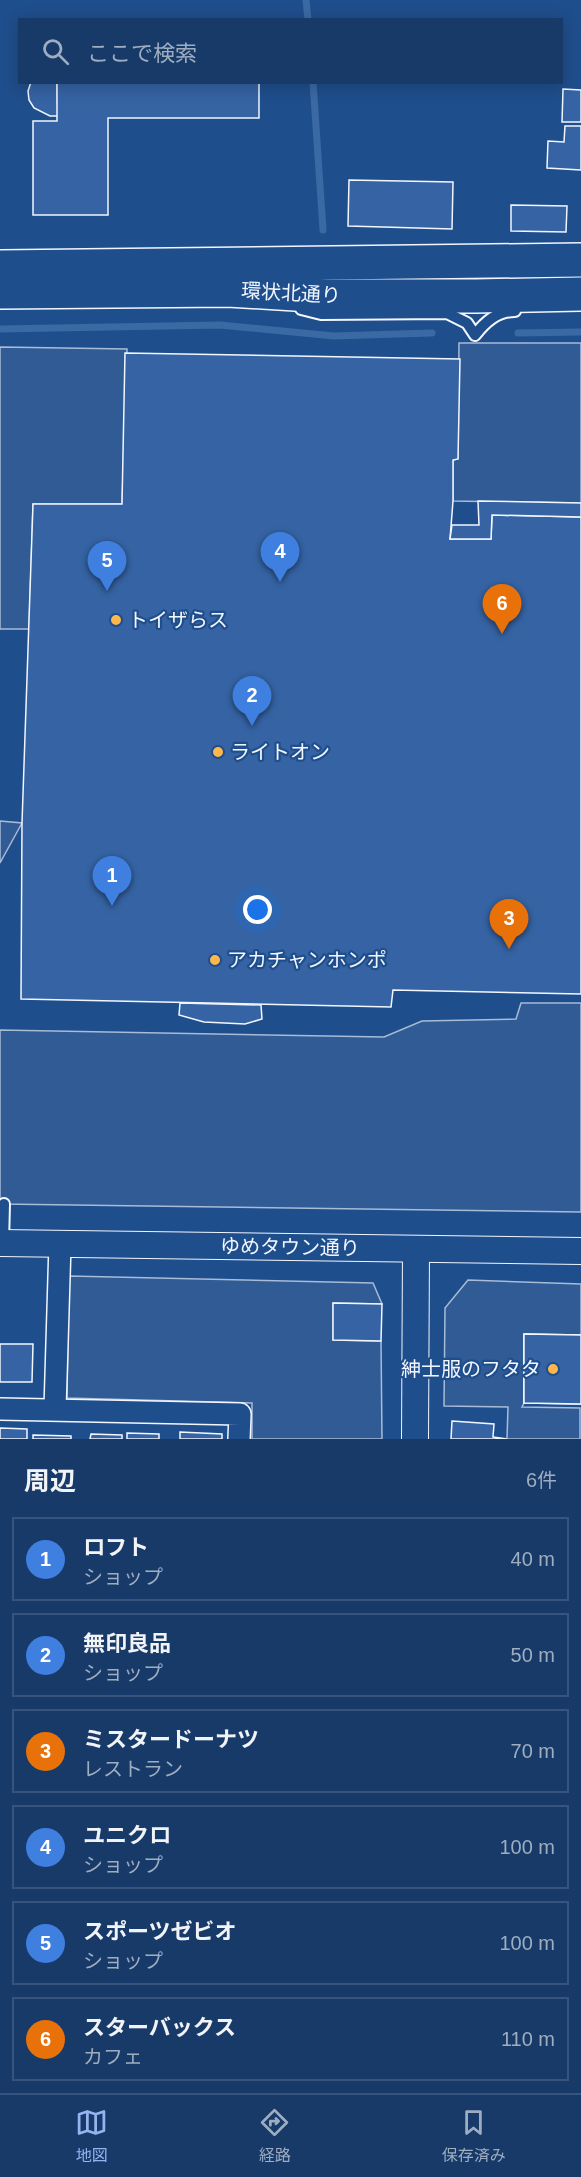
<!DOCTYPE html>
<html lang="ja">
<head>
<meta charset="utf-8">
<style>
	:root { --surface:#173a69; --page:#20416f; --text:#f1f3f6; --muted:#9eadc0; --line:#36547d; --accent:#95b2f1 }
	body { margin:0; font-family:Arial,"Noto Sans JP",sans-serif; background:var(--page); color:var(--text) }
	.you { position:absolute; left:258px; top:910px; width:21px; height:21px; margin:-15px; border:4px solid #fff; border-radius:50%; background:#1a73e8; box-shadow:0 0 0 9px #1a73e833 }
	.badge { display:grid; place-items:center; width:39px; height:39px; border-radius:50%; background:var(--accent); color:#fff; font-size:20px; font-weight:700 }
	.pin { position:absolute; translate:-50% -50px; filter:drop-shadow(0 2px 3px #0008) }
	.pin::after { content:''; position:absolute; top:32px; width:21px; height:18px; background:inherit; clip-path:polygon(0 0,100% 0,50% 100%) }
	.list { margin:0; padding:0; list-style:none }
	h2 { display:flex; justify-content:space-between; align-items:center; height:78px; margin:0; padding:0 24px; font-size:26px }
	h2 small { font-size:20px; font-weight:400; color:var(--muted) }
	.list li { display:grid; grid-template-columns:39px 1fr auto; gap:18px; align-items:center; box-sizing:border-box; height:84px; margin:0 12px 12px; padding:0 12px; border:2px solid var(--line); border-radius:0px }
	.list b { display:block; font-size:22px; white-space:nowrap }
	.list p { margin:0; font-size:20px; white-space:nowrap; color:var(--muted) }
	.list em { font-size:20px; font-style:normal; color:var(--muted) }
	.icon { flex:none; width:33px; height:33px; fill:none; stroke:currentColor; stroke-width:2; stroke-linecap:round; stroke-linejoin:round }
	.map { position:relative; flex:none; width:581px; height:1439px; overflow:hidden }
	.search { position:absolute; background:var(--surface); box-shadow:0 3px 15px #0003; left:18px; right:18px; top:18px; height:66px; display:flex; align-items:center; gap:15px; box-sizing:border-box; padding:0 21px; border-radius:0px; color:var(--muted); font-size:22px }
	.sheet { height:654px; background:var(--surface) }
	nav { display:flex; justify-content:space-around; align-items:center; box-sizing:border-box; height:84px; border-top:2px solid var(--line); background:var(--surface); font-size:16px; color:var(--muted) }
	nav a { display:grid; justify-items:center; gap:3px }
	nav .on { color:var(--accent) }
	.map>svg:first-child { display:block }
	.parking { fill:#305b95; stroke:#a8bbd7; stroke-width:1.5 }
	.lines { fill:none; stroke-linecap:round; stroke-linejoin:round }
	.stream { stroke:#3b69a3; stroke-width:7 }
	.building { fill:#3563a3; stroke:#f2f6ff; stroke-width:1.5 }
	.service-casing { stroke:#f2f6ff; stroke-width:14 }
	.minor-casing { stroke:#f2f6ff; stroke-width:24 }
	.tertiary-casing { stroke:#f2f6ff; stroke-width:28 }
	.trunk-casing { stroke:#f2f6ff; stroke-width:36 }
	.service { stroke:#1f4e8c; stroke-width:10 }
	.minor { stroke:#1f4e8c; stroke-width:21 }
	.tertiary { stroke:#1f4e8c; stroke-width:26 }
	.trunk { stroke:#1f4e8c; stroke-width:33 }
	.poi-dot { fill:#ffb74d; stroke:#1f4e8c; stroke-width:2 }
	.labels { text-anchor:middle; stroke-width:4.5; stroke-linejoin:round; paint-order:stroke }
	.street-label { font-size:20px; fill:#f2f6ff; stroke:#1f4e8c }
	.poi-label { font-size:20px; fill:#f2f6ff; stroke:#1f4e8c; text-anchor:start }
</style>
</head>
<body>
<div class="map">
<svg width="581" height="1439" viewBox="0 0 581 1439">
	<rect width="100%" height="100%" fill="#1f4e8c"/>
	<g class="parking">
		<polygon points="459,343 581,343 581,503 453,501 453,460 458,459"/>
		<polygon points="0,347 127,349 122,504 33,504 29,629 0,629"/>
		<polygon points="0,821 22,823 0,863"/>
		<polygon points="521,1003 581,1003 581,1212 0,1204 0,1030 384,1037 422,1021 516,1019"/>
		<polygon points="69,1276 373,1283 382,1304 333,1303 333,1340 381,1341 382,1439 252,1439 252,1403 67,1398"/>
		<polygon points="468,1280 581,1284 581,1335 524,1335 524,1403 522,1407 580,1408 580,1439 507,1439 508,1407 444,1406 445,1308"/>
	</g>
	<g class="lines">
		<g class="stream">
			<polyline points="306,0 308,20"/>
			<polyline points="313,82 323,230"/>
			<polyline points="0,329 220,325 334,336 432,333"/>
			<polyline points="518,333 581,332"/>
		</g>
	</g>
	<g class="building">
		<polygon points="31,82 57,82 58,116 50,116 34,108 29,100 28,91"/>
		<polygon points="57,82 259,82 259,118 108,118 108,215 33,215 33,121 57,121"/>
		<polygon points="563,89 581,90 581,122 562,122"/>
		<polygon points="565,126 581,126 581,170 547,168 548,141 564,142"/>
		<polygon points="349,180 453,182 452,229 348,226"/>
		<polygon points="511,205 567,206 566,232 511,231"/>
		<polygon points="125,353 460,359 458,459 453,460 453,501 450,539 491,539 492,515 581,517 581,994 393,990 391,1007 21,999 22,823 33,504 122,504"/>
		<polygon points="478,501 581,503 581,517 492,515 491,539 450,539 452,525 479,525"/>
		<polygon points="180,1003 261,1005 262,1019 245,1024 204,1022 179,1015"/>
		<polygon points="333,1303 382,1304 381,1341 333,1340"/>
		<polygon points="524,1334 581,1335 581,1404 524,1403"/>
		<polygon points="524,1334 581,1335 581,1404 524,1403"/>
		<polygon points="0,1344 33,1344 32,1382 0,1382"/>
		<polygon points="452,1421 494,1424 493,1437 507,1439 451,1439"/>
		<polygon points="0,1428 27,1429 27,1439 0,1439"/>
		<polygon points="180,1432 222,1434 222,1439 180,1439"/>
		<polygon points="127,1433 159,1434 159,1439 127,1439"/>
		<polygon points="91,1434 122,1435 122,1439 90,1439"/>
		<polygon points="33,1435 71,1436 71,1439 33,1439"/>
	</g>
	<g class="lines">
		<defs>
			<g id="service">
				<path d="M301,309L321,314L447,313L467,323L475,335C485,322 497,311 515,311"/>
				<polyline points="3,1243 4,1204"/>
			</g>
			<g id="minor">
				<polyline points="0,1409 240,1414 239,1439"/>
				<polyline points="55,1409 60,1244"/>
			</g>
			<g id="tertiary">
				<polyline points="0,1243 581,1251"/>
				<polyline points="415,1439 416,1249"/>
			</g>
			<g id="trunk">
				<polyline points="0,267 581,260"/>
				<polyline points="0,292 228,290 327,296 476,296 581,294"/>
			</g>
		</defs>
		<use href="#service" class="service-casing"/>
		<use href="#minor" class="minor-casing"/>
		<use href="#tertiary" class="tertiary-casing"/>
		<use href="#trunk" class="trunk-casing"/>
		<use href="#service" class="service"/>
		<use href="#minor" class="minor"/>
		<use href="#tertiary" class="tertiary"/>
		<use href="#trunk" class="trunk"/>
	</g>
	<g class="poi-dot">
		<circle cx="116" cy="620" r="6"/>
		<circle cx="218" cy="752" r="6"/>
		<circle cx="215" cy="960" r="6"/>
		<circle cx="553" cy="1369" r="6"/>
	</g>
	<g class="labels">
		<g class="street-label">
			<text transform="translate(291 293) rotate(3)" y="7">環状北通り</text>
			<text transform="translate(290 1247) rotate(1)" y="7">ゆめタウン通り</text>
		</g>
		<g class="poi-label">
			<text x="128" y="627">トイザらス</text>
			<text x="230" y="759">ライトオン</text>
			<text x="227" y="967">アカチャンホンポ</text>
			<text x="541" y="1376" text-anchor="end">紳士服のフタタ</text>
		</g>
	</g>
</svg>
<div class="you"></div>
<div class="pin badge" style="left:112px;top:906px;background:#3f7fe0">1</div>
<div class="pin badge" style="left:252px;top:726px;background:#3f7fe0">2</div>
<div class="pin badge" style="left:509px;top:949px;background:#e8710a">3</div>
<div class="pin badge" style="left:280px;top:582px;background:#3f7fe0">4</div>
<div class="pin badge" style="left:107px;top:591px;background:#3f7fe0">5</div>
<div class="pin badge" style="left:502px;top:634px;background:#e8710a">6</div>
<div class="search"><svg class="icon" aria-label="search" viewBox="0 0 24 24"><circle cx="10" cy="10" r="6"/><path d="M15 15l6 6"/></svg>ここで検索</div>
</div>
<section class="sheet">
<h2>周辺<small>6件</small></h2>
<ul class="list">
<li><span class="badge" style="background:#3f7fe0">1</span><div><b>ロフト</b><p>ショップ</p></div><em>40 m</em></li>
<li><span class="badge" style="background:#3f7fe0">2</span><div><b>無印良品</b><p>ショップ</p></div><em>50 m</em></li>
<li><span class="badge" style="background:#e8710a">3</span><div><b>ミスタードーナツ</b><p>レストラン</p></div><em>70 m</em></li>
<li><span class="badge" style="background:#3f7fe0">4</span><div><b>ユニクロ</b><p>ショップ</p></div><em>100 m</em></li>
<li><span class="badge" style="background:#3f7fe0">5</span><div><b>スポーツゼビオ</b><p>ショップ</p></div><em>100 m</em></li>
<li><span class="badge" style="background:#e8710a">6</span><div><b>スターバックス</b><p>カフェ</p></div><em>110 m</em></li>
</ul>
</section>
<nav>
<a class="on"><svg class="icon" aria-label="map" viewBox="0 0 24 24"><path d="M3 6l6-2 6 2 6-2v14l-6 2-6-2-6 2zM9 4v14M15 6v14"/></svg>地図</a>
<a><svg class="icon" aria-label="directions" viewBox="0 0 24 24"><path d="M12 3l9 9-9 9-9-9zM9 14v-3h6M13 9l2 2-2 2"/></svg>経路</a>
<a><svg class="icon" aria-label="saved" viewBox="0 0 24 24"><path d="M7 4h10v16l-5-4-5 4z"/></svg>保存済み</a>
</nav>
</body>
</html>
